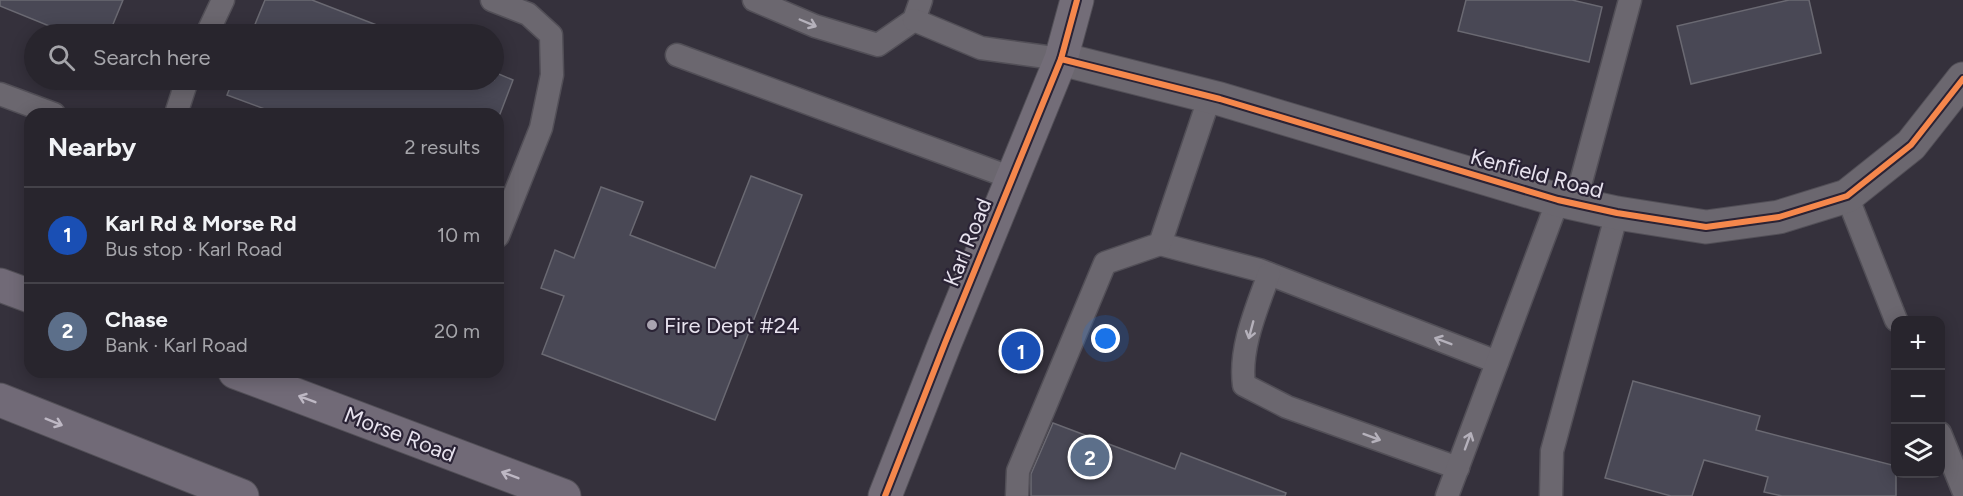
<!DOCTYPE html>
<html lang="en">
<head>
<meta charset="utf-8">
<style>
	:root { --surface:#28252d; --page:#302d35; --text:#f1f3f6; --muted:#a5a5aa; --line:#444249; --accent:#a9a4b0 }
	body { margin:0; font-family:Figtree,sans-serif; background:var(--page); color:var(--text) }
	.controls { position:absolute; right:18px; bottom:18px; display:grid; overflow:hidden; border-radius:12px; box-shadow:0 3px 15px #0003 }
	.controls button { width:54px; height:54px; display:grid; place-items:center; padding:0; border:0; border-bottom:2px solid var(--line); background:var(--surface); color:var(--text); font:30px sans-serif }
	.you { position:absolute; left:1106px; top:339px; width:21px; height:21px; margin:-15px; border:4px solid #fff; border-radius:50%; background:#1a73e8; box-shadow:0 0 0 9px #1a73e833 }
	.badge { display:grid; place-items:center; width:39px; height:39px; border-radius:50%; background:var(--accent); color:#fff; font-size:20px; font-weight:700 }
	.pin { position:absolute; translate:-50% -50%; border:3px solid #fff; box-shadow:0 2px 6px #0006 }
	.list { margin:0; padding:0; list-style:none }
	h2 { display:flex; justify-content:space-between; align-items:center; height:78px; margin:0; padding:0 24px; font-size:26px }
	h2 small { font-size:20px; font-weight:400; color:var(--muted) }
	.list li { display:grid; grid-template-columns:39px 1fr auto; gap:18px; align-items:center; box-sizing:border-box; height:96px; padding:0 24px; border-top:2px solid var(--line) }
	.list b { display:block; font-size:22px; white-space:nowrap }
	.list p { margin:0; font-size:20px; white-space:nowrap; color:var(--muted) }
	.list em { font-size:20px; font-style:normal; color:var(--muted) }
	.icon { flex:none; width:33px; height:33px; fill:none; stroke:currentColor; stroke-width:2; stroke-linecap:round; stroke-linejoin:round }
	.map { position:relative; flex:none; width:1963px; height:496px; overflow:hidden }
	.search { position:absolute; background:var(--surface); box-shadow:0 3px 15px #0003; left:24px; top:24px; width:480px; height:66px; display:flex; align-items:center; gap:15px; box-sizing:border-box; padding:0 21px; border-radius:33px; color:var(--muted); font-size:22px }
	.panel { position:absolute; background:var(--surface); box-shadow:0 3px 15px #0003; left:24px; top:108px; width:480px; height:270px; border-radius:18px }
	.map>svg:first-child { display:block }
	.building { fill:#494855; stroke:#6a6972; stroke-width:1.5 }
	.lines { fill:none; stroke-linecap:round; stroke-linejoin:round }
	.lane-casing { stroke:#524f57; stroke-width:25 }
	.street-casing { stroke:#524f57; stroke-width:35 }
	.secondary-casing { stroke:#524f57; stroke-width:35 }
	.primary-casing { stroke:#524f57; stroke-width:35 }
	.lane { stroke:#6b676f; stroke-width:22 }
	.street { stroke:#6b676f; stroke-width:33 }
	.secondary { stroke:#736d78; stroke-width:33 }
	.primary { stroke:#716a77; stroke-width:33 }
	.cycleway-casing { stroke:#2a2335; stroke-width:10 }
	.cycleway { stroke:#f5874c; stroke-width:6 }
	.oneway { stroke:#b5b1bb }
	.oneway2 { stroke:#beb8c4 }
	.poi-dot { fill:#a9a4b0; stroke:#2a2335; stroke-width:2 }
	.labels { text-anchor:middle; stroke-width:4.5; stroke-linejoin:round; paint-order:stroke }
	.street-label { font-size:22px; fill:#e7e2ee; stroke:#2a2335 }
	.poi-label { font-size:22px; fill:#e7e2ee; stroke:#2a2335; text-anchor:start }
</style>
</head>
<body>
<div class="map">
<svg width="1963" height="496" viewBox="0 0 1963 496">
	<rect width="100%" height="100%" fill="#35313c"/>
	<g class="building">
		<polygon points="0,0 123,0 109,34 69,34 0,6"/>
		<polygon points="265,0 312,0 400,34 251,34"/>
		<polygon points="1466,0 1572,0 1602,7 1589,62 1458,31"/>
		<polygon points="1789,0 1809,0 1821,53 1691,84 1677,26"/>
		<polygon points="494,72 513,80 500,114 278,114 227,95 233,80 494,80"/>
		<polygon points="751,176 802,195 715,420 542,354 564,296 541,288 555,250 574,258 601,187 643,202 630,235 715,268"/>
		<polygon points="1633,381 1760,416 1756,430 1896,466 1896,496 1782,496 1764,492 1768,477 1704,460 1692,496 1671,496 1605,478"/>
		<polygon points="1053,423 1175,469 1181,453 1286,493 1285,496 1031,496 1031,474"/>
	</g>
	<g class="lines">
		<defs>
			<g id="lane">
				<polyline points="492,0 528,14 551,35 552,75 541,128 498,236"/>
				<polyline points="754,0 815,26 878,45 914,20 921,0"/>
				<polyline points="914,20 981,48 1061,59"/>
				<polyline points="207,34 223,0"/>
				<polyline points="677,55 1012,178"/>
				<polyline points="0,94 54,114"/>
				<polyline points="176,114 187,80"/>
				<polyline points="1847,196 1896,320"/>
				<polyline points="1575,204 1630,0"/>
				<polyline points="1160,244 1259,270 1497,362"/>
				<path d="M1269,274C1257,308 1239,348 1244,385L1287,407L1458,468"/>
				<polyline points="1940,433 1963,490"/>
				<polyline points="1017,496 1018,471 1105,263 1160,244 1210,96"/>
				<polyline points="1447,496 1558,200"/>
				<polyline points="1551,496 1552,451 1617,213"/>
			</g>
			<polyline id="street" points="1061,59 1220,99 1558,200 1617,213 1706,227 1779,217 1847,196 1911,145 1963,79"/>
			<polyline id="secondary" points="885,496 945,343 1061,59 1077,0"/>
			<g id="primary">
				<polyline points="0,285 30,296"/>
				<polyline points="235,372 564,496"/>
				<polyline points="0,400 242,496"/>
			</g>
		</defs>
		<use href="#lane" class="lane-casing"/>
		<use href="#street" class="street-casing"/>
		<use href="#secondary" class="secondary-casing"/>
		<use href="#primary" class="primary-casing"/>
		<use href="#lane" class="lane"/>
		<use href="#street" class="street"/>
		<use href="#secondary" class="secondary"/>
		<use href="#primary" class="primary"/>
		<defs>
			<g id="cycleway">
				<polyline points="1061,59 1220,99 1558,200 1617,213 1706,227 1779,217 1847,196 1911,145 1963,79"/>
				<polyline points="885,496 945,343 1061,59 1077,0"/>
			</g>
		</defs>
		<use href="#cycleway" class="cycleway-casing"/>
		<use href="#cycleway" class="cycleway"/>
	</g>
	<defs><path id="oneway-shaft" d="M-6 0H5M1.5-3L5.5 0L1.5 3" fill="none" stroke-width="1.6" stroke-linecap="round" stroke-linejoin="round" transform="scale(1.5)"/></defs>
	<g class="oneway">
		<use href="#oneway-shaft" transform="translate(808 23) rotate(23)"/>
		<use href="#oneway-shaft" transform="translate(1251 330) rotate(105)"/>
		<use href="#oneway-shaft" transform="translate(1443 341) rotate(-159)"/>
		<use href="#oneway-shaft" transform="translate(1372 437) rotate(20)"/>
		<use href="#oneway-shaft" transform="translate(1468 441) rotate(-70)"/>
	</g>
	<g class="oneway2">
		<use href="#oneway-shaft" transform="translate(307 399) rotate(-159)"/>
		<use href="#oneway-shaft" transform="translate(54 422) rotate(22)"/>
		<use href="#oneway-shaft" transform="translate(510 475) rotate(-159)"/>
	</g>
	<circle class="poi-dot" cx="652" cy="325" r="6"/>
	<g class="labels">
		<g class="street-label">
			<text transform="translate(1537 173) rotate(15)" y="8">Kenfield Road</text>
			<text transform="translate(967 242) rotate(-68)" y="8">Karl Road</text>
			<text transform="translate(400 434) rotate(21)" y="8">Morse Road</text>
		</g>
		<g class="poi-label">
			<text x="664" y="333">Fire Dept #24</text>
		</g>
	</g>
</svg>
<div class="controls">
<button>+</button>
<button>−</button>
<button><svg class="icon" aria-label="layers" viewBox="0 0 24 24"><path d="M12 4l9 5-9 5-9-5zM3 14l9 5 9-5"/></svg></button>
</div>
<div class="you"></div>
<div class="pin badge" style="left:1021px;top:351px;background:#1a4fb4">1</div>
<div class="pin badge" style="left:1090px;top:457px;background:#5c6f8a">2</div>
<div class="search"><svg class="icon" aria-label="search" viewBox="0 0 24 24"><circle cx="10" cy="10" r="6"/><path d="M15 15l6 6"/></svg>Search here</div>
<section class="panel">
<h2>Nearby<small>2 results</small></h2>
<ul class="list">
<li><span class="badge" style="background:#1a4fb4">1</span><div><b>Karl Rd &amp; Morse Rd</b><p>Bus stop · Karl Road</p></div><em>10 m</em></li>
<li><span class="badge" style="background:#5c6f8a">2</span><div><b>Chase</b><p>Bank · Karl Road</p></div><em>20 m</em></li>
</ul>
</section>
</div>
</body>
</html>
